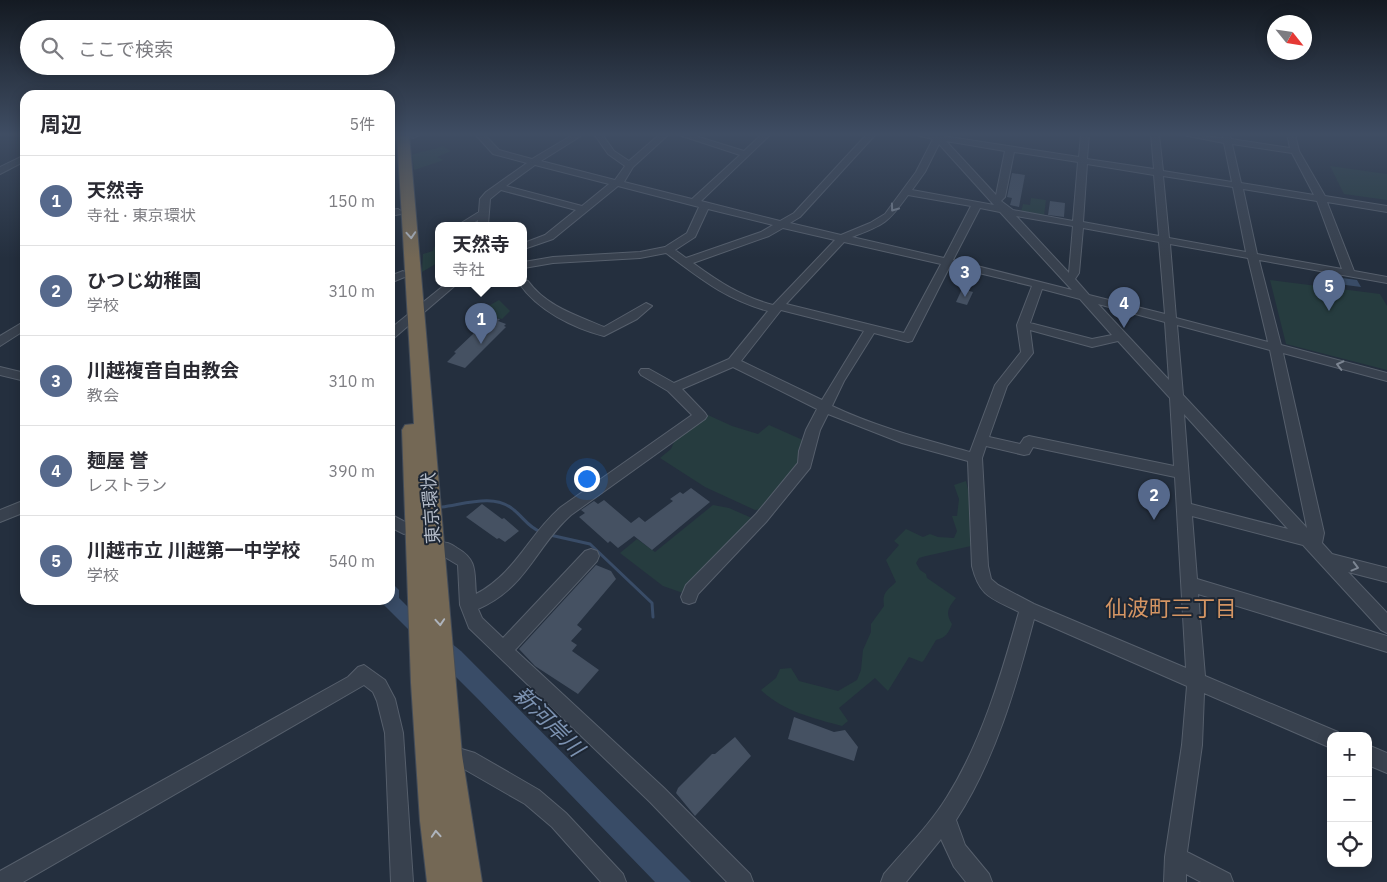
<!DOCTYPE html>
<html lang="ja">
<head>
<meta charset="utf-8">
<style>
	:root { --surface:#fff; --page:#f7f7f7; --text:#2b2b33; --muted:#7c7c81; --line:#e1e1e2; --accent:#56698c }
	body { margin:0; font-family:"IBM Plex Sans","Noto Sans JP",sans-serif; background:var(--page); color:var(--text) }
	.controls { position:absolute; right:15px; bottom:15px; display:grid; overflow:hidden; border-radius:10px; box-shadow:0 2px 12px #0003 }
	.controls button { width:45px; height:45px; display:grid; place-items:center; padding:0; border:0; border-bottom:1px solid var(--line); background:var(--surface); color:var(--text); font:25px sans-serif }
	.compass { position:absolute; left:1267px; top:15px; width:45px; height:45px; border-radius:50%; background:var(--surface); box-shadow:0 2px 12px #0003; rotate:120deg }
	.you { position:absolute; left:586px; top:478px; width:18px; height:18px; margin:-12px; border:4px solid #fff; border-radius:50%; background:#1a73e8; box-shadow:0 0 0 8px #1a73e833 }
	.badge { display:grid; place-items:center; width:32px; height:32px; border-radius:50%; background:var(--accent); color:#fff; font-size:16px; font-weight:700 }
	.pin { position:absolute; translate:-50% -41px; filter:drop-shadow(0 1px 2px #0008) }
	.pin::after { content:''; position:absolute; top:26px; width:18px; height:15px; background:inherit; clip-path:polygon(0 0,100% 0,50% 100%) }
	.popup { position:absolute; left:435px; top:222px; width:92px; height:65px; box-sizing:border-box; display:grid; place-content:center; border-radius:10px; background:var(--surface); filter:drop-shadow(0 1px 4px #0005); font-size:16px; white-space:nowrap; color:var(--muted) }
	.popup b { font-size:19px; color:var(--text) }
	.popup::after { content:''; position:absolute; left:50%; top:100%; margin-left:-10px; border:10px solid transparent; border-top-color:var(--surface) }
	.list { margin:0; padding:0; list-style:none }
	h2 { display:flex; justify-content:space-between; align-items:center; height:65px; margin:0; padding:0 20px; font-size:21px }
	h2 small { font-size:16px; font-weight:400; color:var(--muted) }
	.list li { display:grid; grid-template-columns:32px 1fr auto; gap:15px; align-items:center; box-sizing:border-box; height:90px; padding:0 20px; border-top:1px solid var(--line) }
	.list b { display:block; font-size:19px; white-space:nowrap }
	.list p { margin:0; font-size:16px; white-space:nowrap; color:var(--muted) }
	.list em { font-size:16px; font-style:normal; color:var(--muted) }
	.icon { flex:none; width:28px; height:28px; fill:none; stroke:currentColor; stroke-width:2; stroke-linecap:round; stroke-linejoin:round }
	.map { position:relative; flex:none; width:1387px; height:882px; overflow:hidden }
	.search { position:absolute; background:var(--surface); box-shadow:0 2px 12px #0003; left:20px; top:20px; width:375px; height:55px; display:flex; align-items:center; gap:12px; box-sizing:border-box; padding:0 18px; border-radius:28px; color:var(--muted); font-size:19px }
	.panel { position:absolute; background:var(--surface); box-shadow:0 2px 12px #0003; left:20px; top:90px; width:375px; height:515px; border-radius:15px }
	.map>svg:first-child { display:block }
	.green { fill:#263c3f }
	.water { fill:#394c67 }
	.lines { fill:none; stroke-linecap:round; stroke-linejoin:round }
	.stream { stroke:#394c67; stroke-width:3 }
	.building { fill:#455162 }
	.minor-tunnel { stroke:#3a4453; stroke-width:9; stroke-dasharray:9 5; stroke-linecap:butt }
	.minor-casing { stroke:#565f6c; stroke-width:2 }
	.highway-casing { stroke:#434c59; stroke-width:2 }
	.minor { fill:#38414e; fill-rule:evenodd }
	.highway { fill:#746855; fill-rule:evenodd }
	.oneway { stroke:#7c8592 }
	.oneway2 { stroke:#aeb4bd }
	.labels { text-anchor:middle; stroke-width:4; stroke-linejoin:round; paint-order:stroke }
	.street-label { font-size:18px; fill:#b4bcc9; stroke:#1d2633 }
	.near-neighbourhood-label { font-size:22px; fill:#d59563; stroke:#1d2633 }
	.near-water-label { font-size:22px; font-style:italic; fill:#7c92b1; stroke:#1d2633 }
</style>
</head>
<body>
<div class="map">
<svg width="1387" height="882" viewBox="0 0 1387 882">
	<rect width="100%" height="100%" fill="#242f3e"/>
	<g class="green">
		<path d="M442,146L451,151L437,157L444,160L414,170L412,155C420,151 431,151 442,146Z"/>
		<polygon points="1330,166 1387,174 1387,200 1344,194"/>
		<polygon points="1031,198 1046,200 1044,216 1021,212 1023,204 1030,205"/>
		<polygon points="438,245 437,263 422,272 423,254 433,251 434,247"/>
		<polygon points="1270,280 1380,294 1387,306 1387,370 1286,344"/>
		<polygon points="499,300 510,311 502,319 476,313"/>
		<polygon points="708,415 732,426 758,434 769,425 805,441 800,463 762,509 755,510 705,487 660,458 671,449 676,437"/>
		<path d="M966,481L969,493L971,546L926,556L919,558L916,563L920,570L926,574L927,578L956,598C948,608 945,613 952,624C949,633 945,638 936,640L924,660L922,662L909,657L888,691L875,678L839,708L848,721L842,726C813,718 783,711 761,690L776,678L780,669L791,668L799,681L838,691L857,680L861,670L863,650L871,632V624L884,606C882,592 887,591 896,582L886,560L899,545L894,541L906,529L923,537L930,534L938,537L954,538L957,531L952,516H957L959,499L954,485Z"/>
		<polygon points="713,505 729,508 754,519 683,593 663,586 620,553 637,539 655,552"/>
	</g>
	<g class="water">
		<polygon points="1320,275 1357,280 1361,287 1323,282"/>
		<polygon points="390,581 399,590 399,598 415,614 461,651 691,882 655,882 480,701 379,600 390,600"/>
	</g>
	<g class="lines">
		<g class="stream">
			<path d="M442,507C465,504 495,493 514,510C524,518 528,527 541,532"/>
			<polyline points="550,535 590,544 652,603 653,617"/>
		</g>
	</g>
	<g class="building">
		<polygon points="1012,173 1025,175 1019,207 1010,205 1012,198 1007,197"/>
		<polygon points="1050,201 1065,203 1064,217 1048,215"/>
		<polygon points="962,289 973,292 967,305 956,302"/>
		<polygon points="483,316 500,319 498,321 506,324 504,326 506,327 465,368 447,362 456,353 454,352 473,334 474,331 468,329"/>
		<polygon points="691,488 710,502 652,550 634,536 618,548 610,541 608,543 579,517 585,513 581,510 594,501 598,504 604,500 631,523 639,517 645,522 673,501 670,499 680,492 683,494"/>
		<polygon points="482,504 502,519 504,518 519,531 505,542 499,538 497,539 466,517"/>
		<polygon points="596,565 611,571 616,579 577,625 582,629 571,641 577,645 572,651 599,670 578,694 535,666 519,649"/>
		<polygon points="794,717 834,732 845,730 858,747 854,761 788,739"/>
		<polygon points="735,737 751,756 695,816 676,793 678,788 712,754 715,754"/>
	</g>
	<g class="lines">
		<polyline class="minor-tunnel" points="390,137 413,135"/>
		<defs>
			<g id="minor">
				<polygon points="409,134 422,134 413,138"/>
				<path d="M475,134H484L499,150L532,159L574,134H584L541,161L615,180L625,166L608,154L594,134H602L614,151L629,161L660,134H669L633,167L624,182L692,199L740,155L676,134H689L744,151L762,134H771L701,201L780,221L794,213L867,134H876L800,217L790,223L841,235L870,223L885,214L916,172L933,139L912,134H944L943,136L1079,157L1081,134H1089L1087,159L1154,169L1151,134H1159L1163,171L1232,182L1224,143L1178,134L1223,138L1222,134H1230L1231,139L1290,148L1287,134H1295L1299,151L1325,196L1387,206V212L1327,202L1354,271L1387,277V283L1259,260L1281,345L1387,373V381L1283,353L1324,533L1322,543L1332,554L1387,568V582L1348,572L1387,613V633L1381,630L1303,545L1192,516L1197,579L1387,636V652L1198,594L1205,676L1338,732L1339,736H1331V748L1204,693L1202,745L1187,852L1230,874L1233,882H1201L1186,874V882H1164L1165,857L1182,745L1187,686L1034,619C1016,687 995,760 956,820L965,845L989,874L992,882H966L954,867L941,839L906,882H881L884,874C905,849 930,825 947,797C982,741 1001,676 1019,612C992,598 980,598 972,566L968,461L902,443L828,414L820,430L810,468L766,522L698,594L695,602L689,604L683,602L681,597L686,585L756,514L798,463L799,451L806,430L817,409L733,367L682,389L705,413L707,416L705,419L571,515C536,546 527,588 478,609L482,618L503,638L585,551L591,549L597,551L599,556L597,561L515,650L664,788L750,874L753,882H727L650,802L469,628L460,605L458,565L438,553L436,548L438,543C446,541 451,544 457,548C478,560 474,572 476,594C516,573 529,534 561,507L692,415L668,391L641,375L639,372L641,369H649L674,383L729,359L768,311C725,299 701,279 666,253L640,258L553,263L524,268V262L553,257L640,252L665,247L687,233L699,207L618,186L553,239L524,249V243L545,235L576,210L501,190L490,199L488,225H478V220L470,225H458L479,212L480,199L486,192L527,163L493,154ZM946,141L1005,151L996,195ZM939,144L994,205L912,190L925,172ZM1232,144L1292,153L1314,195L1241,183ZM1014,152L1078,162L1073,221L1013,210L1001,201L1005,197ZM1087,164L1154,175L1159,236L1083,222ZM535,165L609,184L582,206L506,186ZM1163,176L1233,187L1246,252L1169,238ZM1243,189L1317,201L1342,269L1257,254ZM908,195L971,206L944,258L852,237C884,225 888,223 908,195ZM980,208L1000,212L1072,290L953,260ZM708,209L773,225L761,232L686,258L675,250L695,237ZM1016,216L1073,226L1069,273ZM783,228L835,240L773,305C742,297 719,282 693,263L769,236ZM1083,228L1159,242L1165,314L1089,295L1075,279L1079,273ZM844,242L941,264L904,333L786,304ZM1170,244L1248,258L1268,342L1176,318ZM950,266L1032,286L1017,325L1021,352L995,385L970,452C923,439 876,427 832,406L844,381L874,333L908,342L912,341ZM1042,289L1080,299L1112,335L1092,339L1030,323ZM1098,304L1165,322L1169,380ZM781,310L864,331L822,400L741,361ZM1177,325L1270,350L1307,528L1183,395ZM1030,330L1092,347L1118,341L1170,398L1174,466L1029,436L1024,438L1020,444L989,437L1007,386L1033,353ZM1184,414L1288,529L1191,504ZM986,446L1024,455L1029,454L1033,447L1175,477L1186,668L1034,604L998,585L991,579L988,566L982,458Z"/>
				<polygon points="25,155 25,161 0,174 0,167"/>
				<polygon points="398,209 403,212 401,214 390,216 390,210"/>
				<polygon points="403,271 408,274 407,276 390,283 390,276"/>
				<path d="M524,280L528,281C546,306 576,315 604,327L646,303L652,306L637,319L604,336C573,328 537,310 519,283H524Z"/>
				<polygon points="447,283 458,283 394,338 390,339 390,329"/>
				<polygon points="25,321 25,330 0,346 0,336"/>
				<polygon points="0,367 25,373 25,381 0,375"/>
				<polygon points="25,500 25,512 0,522 0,510"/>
				<polygon points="390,514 409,524 412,528 409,532 404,534 390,527"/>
				<polygon points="364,665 385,680 395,699 403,733 413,882 391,882 385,733 377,701 373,692 364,685 23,882 0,882 0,871 348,677 358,667"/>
				<polygon points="448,745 475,753 539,790 566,813 623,874 626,882 601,882 552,827 525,804 464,769 441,762 438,755 441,748"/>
				<polygon points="1368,745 1387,753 1387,773 1368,765"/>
			</g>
			<polygon id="highway" points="397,134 409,134 462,755 482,882 427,882 420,821 411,683 402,430 405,425 414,424"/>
		</defs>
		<use href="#minor" class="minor-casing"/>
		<use href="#highway" class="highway-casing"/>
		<use href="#minor" class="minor"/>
		<use href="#highway" class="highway"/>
	</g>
	<defs><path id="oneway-chevron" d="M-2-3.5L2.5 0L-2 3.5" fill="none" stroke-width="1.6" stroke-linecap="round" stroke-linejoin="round" transform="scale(1.25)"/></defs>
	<g class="oneway">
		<use href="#oneway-chevron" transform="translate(894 208) rotate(126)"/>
		<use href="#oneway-chevron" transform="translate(1340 365) rotate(-166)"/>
		<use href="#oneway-chevron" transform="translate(1355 567) rotate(15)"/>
	</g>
	<g class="oneway2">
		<use href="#oneway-chevron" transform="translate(411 235) rotate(86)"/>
		<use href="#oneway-chevron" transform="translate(440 622) rotate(86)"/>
		<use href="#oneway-chevron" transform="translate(436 834) rotate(-94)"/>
	</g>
	<linearGradient id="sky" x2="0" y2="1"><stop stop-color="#141a22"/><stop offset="0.52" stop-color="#3f4d63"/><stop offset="1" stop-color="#3f4d63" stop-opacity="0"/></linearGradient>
	<rect width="1387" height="258" fill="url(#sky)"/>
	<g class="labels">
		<g class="street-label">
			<text transform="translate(431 508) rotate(-94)" y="6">東京環状</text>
		</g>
		<g class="near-neighbourhood-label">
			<text x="1171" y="616">仙波町三丁目</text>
		</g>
		<g class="near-water-label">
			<text transform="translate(549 721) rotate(45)" y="8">新河岸川</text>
		</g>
	</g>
</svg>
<div class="controls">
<button>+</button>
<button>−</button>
<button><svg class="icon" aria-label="locate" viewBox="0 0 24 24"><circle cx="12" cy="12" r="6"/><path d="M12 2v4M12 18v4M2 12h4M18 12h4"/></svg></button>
</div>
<svg class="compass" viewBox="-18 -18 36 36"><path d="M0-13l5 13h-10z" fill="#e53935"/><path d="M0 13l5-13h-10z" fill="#7c7c81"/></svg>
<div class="you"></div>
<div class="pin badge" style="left:481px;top:344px">1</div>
<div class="popup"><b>天然寺</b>寺社</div>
<div class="pin badge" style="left:1154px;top:520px">2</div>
<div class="pin badge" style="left:965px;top:297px">3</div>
<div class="pin badge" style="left:1124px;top:328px">4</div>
<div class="pin badge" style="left:1329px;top:311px">5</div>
<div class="search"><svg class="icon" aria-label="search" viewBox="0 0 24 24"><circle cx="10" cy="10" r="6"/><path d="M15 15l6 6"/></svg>ここで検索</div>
<section class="panel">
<h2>周辺<small>5件</small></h2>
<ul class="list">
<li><span class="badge">1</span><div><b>天然寺</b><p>寺社 · 東京環状</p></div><em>150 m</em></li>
<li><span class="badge">2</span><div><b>ひつじ幼稚園</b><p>学校</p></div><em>310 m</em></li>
<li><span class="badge">3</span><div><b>川越複音自由教会</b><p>教会</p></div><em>310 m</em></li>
<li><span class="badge">4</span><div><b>麺屋 誉</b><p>レストラン</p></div><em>390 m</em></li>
<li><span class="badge">5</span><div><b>川越市立 川越第一中学校</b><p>学校</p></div><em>540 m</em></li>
</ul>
</section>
</div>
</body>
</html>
